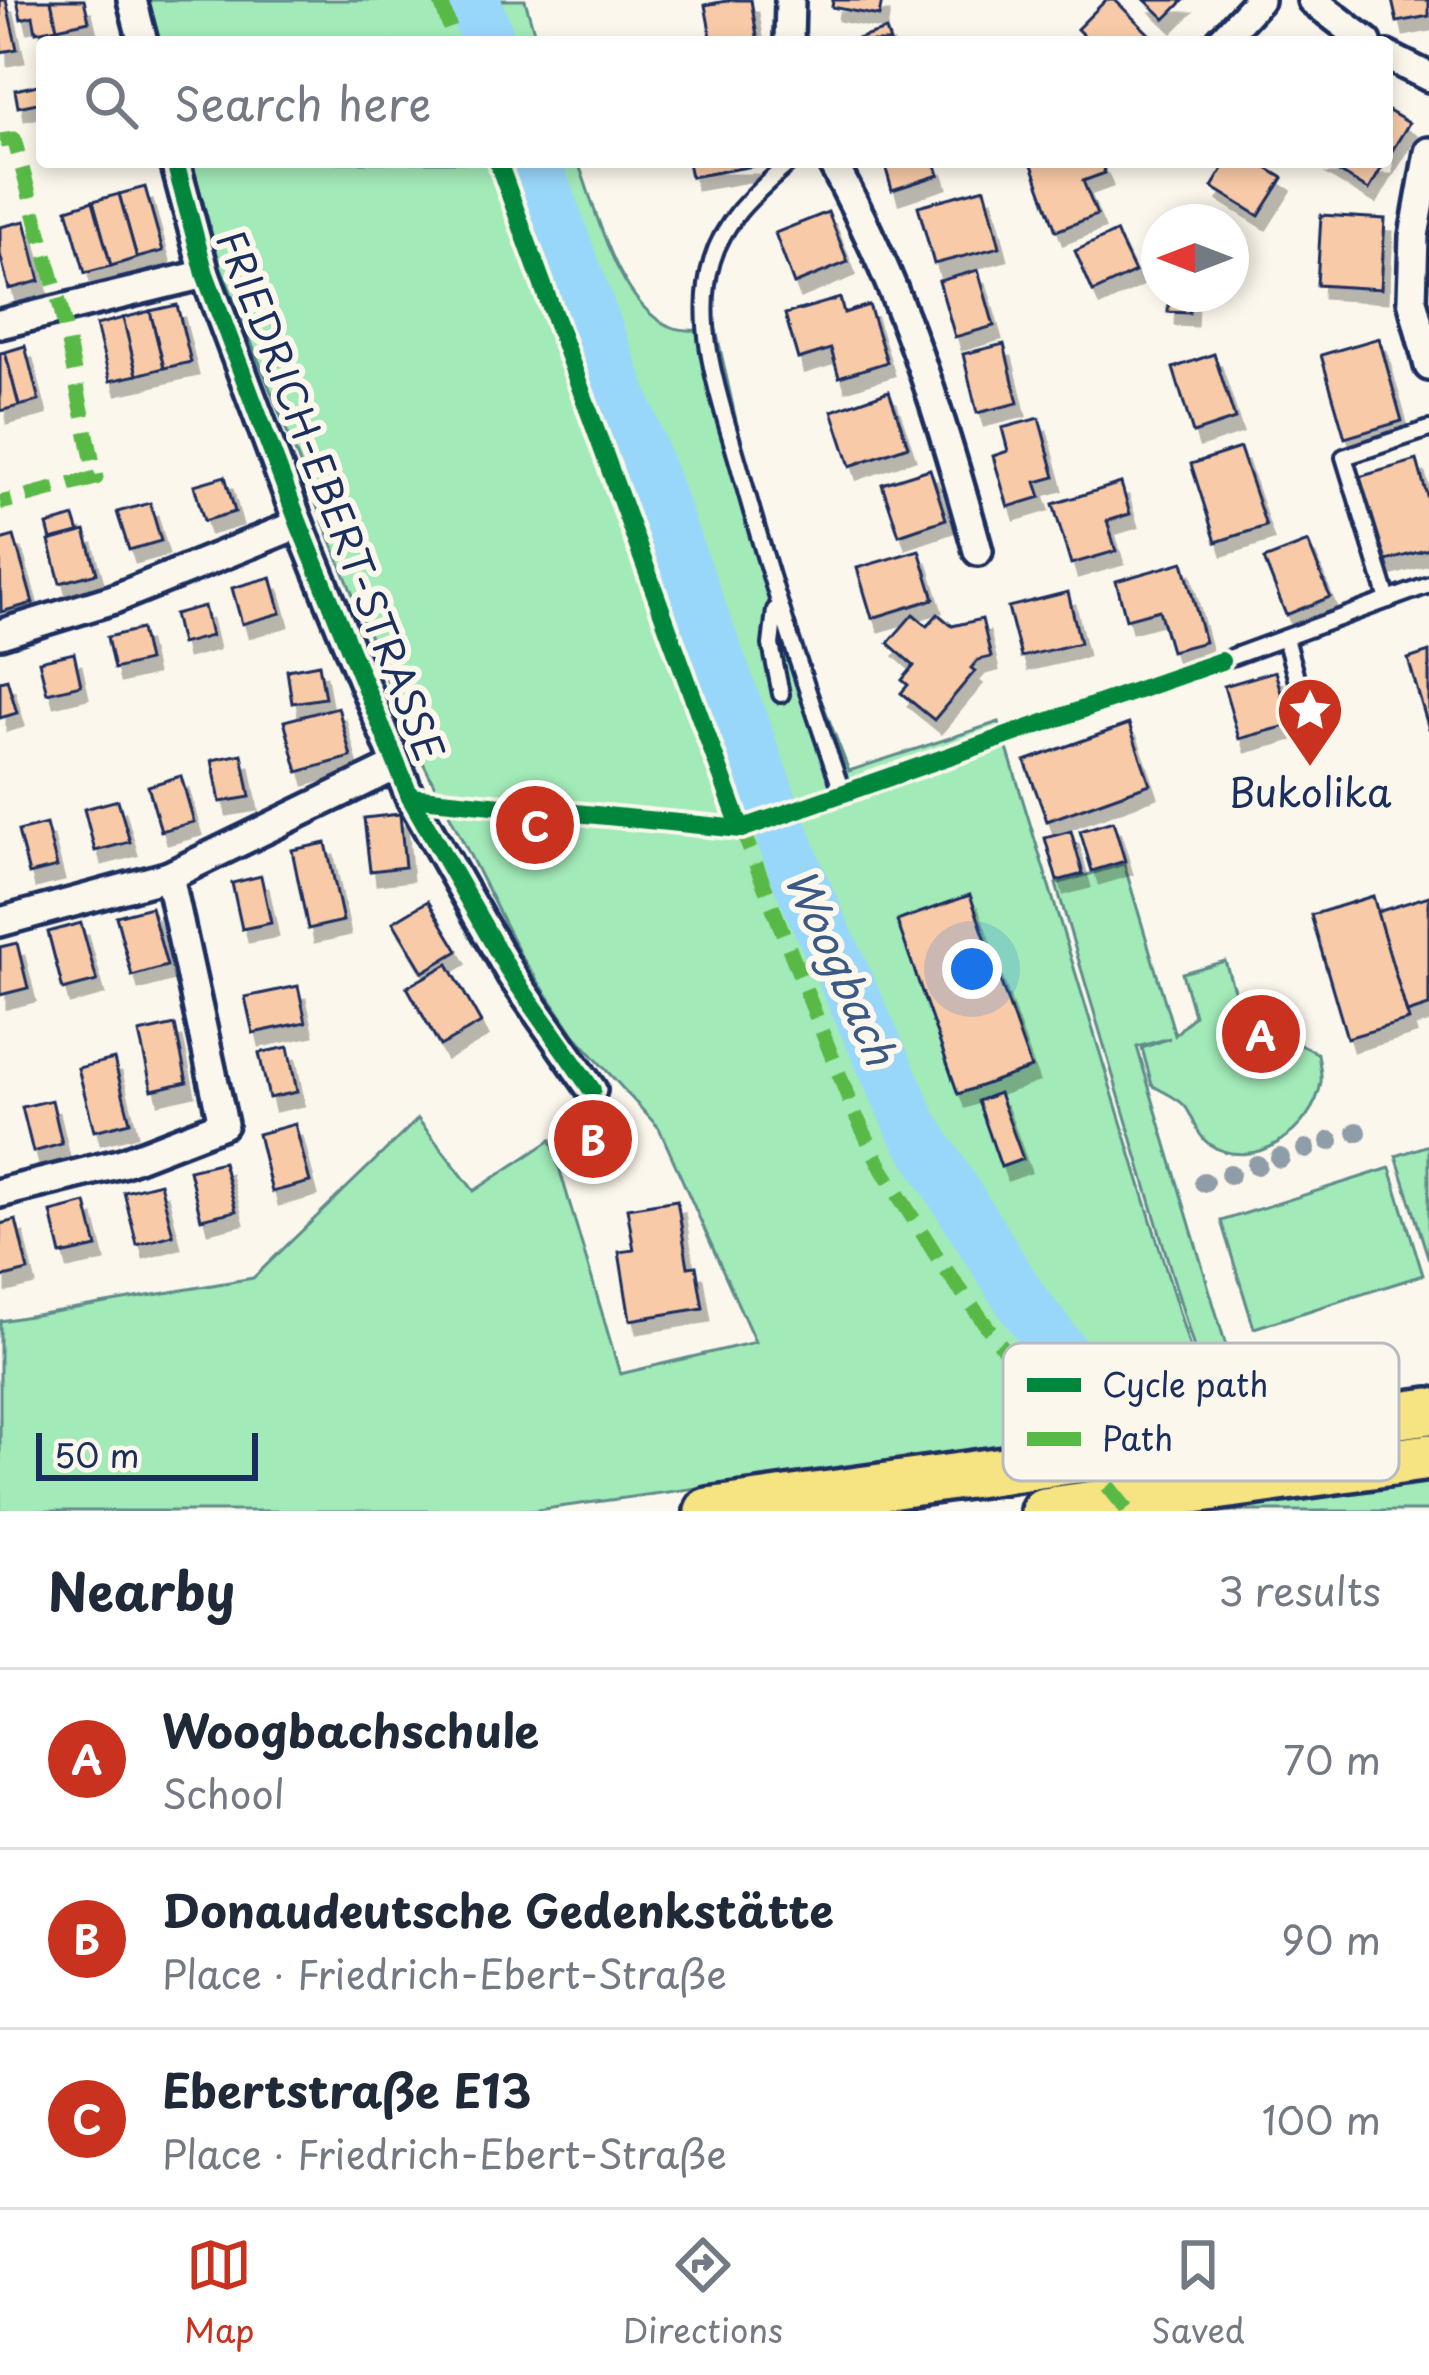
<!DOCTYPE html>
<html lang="en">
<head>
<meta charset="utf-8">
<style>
	:root { --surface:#fff; --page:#f6f6f7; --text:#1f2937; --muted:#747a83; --line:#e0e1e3; --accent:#c8321e }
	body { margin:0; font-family:"Playpen Sans",sans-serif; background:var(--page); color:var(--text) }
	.compass { position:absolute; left:1141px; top:204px; width:108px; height:108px; border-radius:50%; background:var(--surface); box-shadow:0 6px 18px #0003; rotate:270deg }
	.scale { position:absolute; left:36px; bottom:30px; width:222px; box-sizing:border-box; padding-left:12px; border:6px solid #1b2f5e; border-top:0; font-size:33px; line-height:42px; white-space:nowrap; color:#1b2f5e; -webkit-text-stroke:9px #fbf7ec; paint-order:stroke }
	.you { position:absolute; left:972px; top:969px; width:42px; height:42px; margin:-30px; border:9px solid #fff; border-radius:50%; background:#1a73e8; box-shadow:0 0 0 18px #1a73e833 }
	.badge { display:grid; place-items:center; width:78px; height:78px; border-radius:50%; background:var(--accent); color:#fff; font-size:39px; font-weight:700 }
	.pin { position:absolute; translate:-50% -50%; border:6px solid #fff; box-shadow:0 3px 12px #0006 }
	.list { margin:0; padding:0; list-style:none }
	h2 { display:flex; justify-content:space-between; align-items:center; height:156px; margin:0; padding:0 48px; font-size:51px }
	h2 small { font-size:39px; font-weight:400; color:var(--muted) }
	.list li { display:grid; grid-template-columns:78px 1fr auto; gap:36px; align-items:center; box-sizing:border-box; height:180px; padding:0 48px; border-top:3px solid var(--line) }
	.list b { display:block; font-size:45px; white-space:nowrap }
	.list p { margin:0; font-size:39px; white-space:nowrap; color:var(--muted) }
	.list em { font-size:39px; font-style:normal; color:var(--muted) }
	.icon { flex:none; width:66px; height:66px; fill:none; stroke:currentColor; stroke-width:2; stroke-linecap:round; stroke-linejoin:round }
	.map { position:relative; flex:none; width:1429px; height:1511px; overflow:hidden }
	.search { position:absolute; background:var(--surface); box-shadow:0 6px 18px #0003; left:36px; right:36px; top:36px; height:132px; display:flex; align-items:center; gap:30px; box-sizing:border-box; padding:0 42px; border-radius:12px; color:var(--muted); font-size:45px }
	.sheet { height:696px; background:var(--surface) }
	nav { display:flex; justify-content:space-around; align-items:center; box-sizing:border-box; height:168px; border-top:3px solid var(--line); background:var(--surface); font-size:33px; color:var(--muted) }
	nav a { display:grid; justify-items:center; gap:6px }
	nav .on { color:var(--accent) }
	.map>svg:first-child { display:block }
	.green { fill:#a2eab8; stroke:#5e8c8b; stroke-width:3 }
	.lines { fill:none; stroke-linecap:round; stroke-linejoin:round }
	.stream { stroke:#6794bc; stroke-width:9 }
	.river { stroke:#99d7fa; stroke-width:54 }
	.building { fill:#f8caa7; stroke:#1b2f5e; stroke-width:3; filter:url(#shadow) }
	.service-casing { stroke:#1b2f5e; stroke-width:22 }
	.minor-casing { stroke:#1b2f5e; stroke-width:36 }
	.trunk-casing { stroke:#1b2f5e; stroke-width:54 }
	.service { stroke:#fbf7ec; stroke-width:14 }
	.minor { stroke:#fbf7ec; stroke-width:27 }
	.trunk { stroke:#f6e381; stroke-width:45 }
	.quiet { stroke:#58b947; stroke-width:15; stroke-dasharray:30 15; stroke-linecap:butt }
	.cycleway-casing { stroke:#fbf7ec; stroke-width:26 }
	.cycleway { stroke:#00873e; stroke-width:18 }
	.tree { fill:#8f9da8 }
	.labels { text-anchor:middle; stroke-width:12; stroke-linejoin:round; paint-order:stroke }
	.street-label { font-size:39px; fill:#1b2f5e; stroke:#fbf7ec }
	.poi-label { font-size:39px; fill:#1b2f5e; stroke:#fbf7ec }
	.water-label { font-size:42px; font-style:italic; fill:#3a5985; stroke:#fbf7ec }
	.key { fill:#fbf7ec; stroke:#b8bbc1; stroke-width:3 }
	.key-label { font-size:33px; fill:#1b2f5e }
</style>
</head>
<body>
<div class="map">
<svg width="1429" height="1511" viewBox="0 0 1429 1511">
	<defs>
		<filter id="shadow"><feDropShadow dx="7" dy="13" stdDeviation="0" flood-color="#0004"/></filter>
	</defs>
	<rect width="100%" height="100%" fill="#fbf7ec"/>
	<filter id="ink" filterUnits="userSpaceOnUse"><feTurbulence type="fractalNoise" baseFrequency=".00833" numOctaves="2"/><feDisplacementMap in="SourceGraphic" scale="24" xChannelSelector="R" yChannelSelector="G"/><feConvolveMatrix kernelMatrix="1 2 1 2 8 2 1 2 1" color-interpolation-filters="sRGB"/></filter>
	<g filter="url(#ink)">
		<g class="green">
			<polygon points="147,0 525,0 537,42 159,42"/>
			<path d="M192,162H578C596,210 618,304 669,326C681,332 702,330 716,330L737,425L790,620L849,771L999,722L1211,1417L530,1511H0V1321L253,1278L418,1119L474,1191L551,1140L620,1374L755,1342L659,1128L575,1036L521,956L410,737L220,265Z"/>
			<path d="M1124,864L1175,1035L1194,1015L1182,973L1225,961C1230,976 1234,995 1242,1008C1256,1033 1296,1039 1318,1054C1319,1062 1322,1074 1321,1082C1314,1130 1252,1174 1209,1144C1196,1135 1194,1116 1184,1105C1176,1097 1161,1091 1152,1085L1142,1048L1170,1038L1137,1047L1235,1376L1205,1385L1056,884Z"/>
			<polygon points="1429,1145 1429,1260 1396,1156"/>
			<polygon points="1390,1168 1423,1275 1254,1328 1221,1221"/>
			<polygon points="1429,1481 1429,1511 1223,1511"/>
		</g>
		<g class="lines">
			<polyline class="stream" points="747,729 768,735"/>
			<g class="river">
				<polyline points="473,0 489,42"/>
				<polyline points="534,162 797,874 912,1126 1021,1300 1182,1511"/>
			</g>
		</g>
		<g class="building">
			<polygon points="0,0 6,0 17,49 1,52"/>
			<polygon points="17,0 51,0 57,28 36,32 33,16 21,19"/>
			<polygon points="51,0 84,0 89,21 57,28"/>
			<polygon points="732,0 751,0 758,42 712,42 705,5"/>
			<polygon points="833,0 882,0 879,16 832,7"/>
			<polygon points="1106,0 1115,0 1157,42 1090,42 1077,29"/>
			<polygon points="1145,0 1184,0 1165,19"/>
			<polygon points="1392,0 1429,0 1429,16 1397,22"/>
			<polygon points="886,30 890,42 847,42"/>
			<polygon points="42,84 42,102 18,107 15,90"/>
			<polygon points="1387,110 1409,123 1387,159"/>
			<polygon points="688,162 752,162 753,166 691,177"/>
			<polygon points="884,162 935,162 939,175 892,190"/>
			<polygon points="1031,162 1101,162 1105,173 1083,181 1097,215 1056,231"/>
			<polygon points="1227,162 1257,162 1283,178 1259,216 1212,187"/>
			<polygon points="1322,162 1385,162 1369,190"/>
			<polygon points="145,187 163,251 137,258 119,194"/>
			<polygon points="985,188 1000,247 934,264 918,206"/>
			<polygon points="119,194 137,258 111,266 93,201"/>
			<polygon points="93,201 111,266 85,273 67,209"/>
			<polygon points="828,212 848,262 794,284 775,233"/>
			<polygon points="1321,215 1385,219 1381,289 1317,285"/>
			<polygon points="25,221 40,281 9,289 0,254 0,227"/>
			<polygon points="1116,232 1135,272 1093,292 1075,251"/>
			<polygon points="978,270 994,326 955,337 939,281"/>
			<polygon points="1169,294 1190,294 1189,313 1168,312"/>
			<polygon points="840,298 844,313 869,305 887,362 839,377 831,349 798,359 785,314"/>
			<polygon points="177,305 191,362 164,368 150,311"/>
			<polygon points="150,311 164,368 137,375 123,318"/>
			<polygon points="123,318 137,375 110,381 96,325"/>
			<polygon points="1379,338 1402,421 1345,438 1321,355"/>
			<polygon points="1004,344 1018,403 977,413 963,354"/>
			<polygon points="25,346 39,401 19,406 5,352"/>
			<polygon points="5,352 19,406 0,411 0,353"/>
			<polygon points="1214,354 1235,419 1193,433 1173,368"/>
			<polygon points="889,391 908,446 850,466 832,411"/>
			<polygon points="1039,418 1055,477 1036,482 1041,497 1008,507 993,456 1008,451 1002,428"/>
			<polygon points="1240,448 1266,526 1216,542 1191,464"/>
			<polygon points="1417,460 1429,503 1429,549 1383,562 1359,477"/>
			<polygon points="930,469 946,519 899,535 882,484"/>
			<polygon points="225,476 235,512 204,521 194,485"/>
			<polygon points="1121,483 1130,514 1107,521 1116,551 1071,564 1053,504"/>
			<polygon points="150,503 161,541 129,550 117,512"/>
			<polygon points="74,517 79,533 51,540 47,525"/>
			<polygon points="85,531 97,573 60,583 49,541"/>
			<polygon points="14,536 33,603 1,612 0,540"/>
			<polygon points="1308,542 1330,597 1286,615 1264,559"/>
			<polygon points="919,550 934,599 872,618 857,568"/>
			<polygon points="1183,562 1205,642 1171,651 1159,610 1126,619 1116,581"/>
			<polygon points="271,577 281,613 242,624 232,588"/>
			<polygon points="1068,592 1080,643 1021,657 1008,607"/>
			<polygon points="204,606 211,636 181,644 174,614"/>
			<polygon points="913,614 927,626 938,614 952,626 982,619 991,657 978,660 971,668 975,671 934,720 901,693 908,685 902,680 914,666 888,643"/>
			<polygon points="141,629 148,661 114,669 107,637"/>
			<polygon points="1429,652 1429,729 1408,659"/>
			<polygon points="74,653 81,685 47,693 39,661"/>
			<polygon points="319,664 325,698 292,703 287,670"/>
			<polygon points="1275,671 1290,725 1239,739 1224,686"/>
			<polygon points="7,679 17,713 0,718 0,681"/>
			<polygon points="338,707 351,757 298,772 284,721"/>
			<polygon points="1129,724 1150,784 1047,821 1025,761"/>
			<polygon points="242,754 250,797 220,802 212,760"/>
			<polygon points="181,776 194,822 161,831 148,786"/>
			<polygon points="118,800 130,842 95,851 84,809"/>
			<polygon points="400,814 405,867 370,871 364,818"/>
			<polygon points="1113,821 1125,861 1092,871 1080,831"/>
			<polygon points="46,824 57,867 29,874 18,831"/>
			<polygon points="1071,831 1083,874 1057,881 1045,838"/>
			<polygon points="326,843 343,921 308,929 292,850"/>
			<polygon points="261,876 271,923 242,929 232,883"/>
			<polygon points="970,895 1031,1068 958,1094 897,921"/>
			<polygon points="1373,896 1409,1020 1347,1038 1311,915"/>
			<polygon points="1429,896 1429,1006 1407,1013 1377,912"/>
			<polygon points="428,901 458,951 423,972 393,922"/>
			<polygon points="151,907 167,966 132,976 116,916"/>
			<polygon points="81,923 97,981 63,990 48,932"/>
			<polygon points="17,943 28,988 0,995 0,947"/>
			<polygon points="448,964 481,1023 440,1046 407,987"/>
			<polygon points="298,986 306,1022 253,1033 245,997"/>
			<polygon points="175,1025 187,1082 152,1090 139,1033"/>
			<polygon points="288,1047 297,1092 269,1098 259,1053"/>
			<polygon points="114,1059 130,1122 94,1131 78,1068"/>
			<polygon points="999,1093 1023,1159 1001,1167 978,1101"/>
			<polygon points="52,1100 62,1144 33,1152 22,1107"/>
			<polygon points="594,1114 615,1151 592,1164 570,1128"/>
			<polygon points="295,1124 310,1182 272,1192 258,1134"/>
			<polygon points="223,1162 236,1211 201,1219 189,1170"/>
			<polygon points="160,1183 173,1235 137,1245 124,1192"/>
			<polygon points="677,1200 688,1267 696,1266 703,1308 630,1320 619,1252 634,1250 627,1208"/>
			<polygon points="86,1203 97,1247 61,1255 51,1212"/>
			<polygon points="16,1220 28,1271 0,1278 0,1224"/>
		</g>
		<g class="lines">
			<defs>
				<g id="service">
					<path d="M790,162C757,192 725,217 712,261C692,328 722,405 740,469C770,579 805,686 843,794"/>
					<polyline points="1388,600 1344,457 1429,429"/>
					<polyline points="775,610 771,645 781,694"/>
					<polyline points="1285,638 1301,696"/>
					<polyline points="1221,661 1429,585"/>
				</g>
				<g id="minor">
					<polyline points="132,0 143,42"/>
					<polyline points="1312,0 1367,42"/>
					<polyline points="789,42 790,0"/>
					<polyline points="1220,42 1259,0"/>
					<polyline points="1387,56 1429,77"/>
					<polyline points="1429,152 1414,236 1412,300 1429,366"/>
					<polyline points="175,162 205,274 299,524 410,797 512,976 592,1090"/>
					<path d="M832,162C903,292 939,410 978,551"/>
					<polyline points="0,324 205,274"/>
					<polyline points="0,634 114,599 299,524"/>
					<polyline points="0,922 169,876 396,766"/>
					<polyline points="0,1193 122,1163 223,1124 169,876"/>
				</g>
				<g id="trunk">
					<polyline points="708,1511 1429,1411"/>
					<polyline points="1044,1511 1429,1457"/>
				</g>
			</defs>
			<use href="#service" class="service-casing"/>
			<use href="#minor" class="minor-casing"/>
			<use href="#trunk" class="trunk-casing"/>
			<use href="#service" class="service"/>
			<use href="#minor" class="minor"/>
			<use href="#trunk" class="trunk"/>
			<g class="quiet">
				<polyline points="440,0 455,42"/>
				<polyline points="0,141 14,139 61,309 96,478 0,503"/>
				<polyline points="739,822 854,1112 882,1169 943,1266 1062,1429 1128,1511"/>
			</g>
			<defs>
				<g id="cycleway">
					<polyline points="175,162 205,274 299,524 410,797 512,976 592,1090"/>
					<polyline points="498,162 741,829"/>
					<polyline points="410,797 741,829 1221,661"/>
				</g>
			</defs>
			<use href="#cycleway" class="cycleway-casing"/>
			<use href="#cycleway" class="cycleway"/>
		</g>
		<g class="tree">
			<circle cx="1357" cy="1132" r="10"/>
			<circle cx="1330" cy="1141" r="10"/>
			<circle cx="1306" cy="1149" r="10"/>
			<circle cx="1280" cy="1158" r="10"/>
			<circle cx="1257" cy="1165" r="10"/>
			<circle cx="1230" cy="1174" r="10"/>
			<circle cx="1204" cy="1182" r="10"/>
		</g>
	</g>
	<defs>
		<symbol id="sight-pin" viewBox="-11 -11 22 30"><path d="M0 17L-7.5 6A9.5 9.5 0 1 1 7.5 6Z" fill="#c8321e" stroke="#fbf7ec"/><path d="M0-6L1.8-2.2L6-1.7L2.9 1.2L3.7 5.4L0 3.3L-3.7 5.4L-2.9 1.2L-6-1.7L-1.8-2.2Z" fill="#fff"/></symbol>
	</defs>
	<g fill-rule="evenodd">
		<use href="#sight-pin" x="1272" y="672" width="76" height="104"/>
	</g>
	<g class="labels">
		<g class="street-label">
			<text transform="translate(330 496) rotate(69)" y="14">FRIEDRICH-EBERT-STRASSE</text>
		</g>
		<g class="poi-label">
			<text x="1310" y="807">Bukolika</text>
		</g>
		<g class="water-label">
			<text transform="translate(840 967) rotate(66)" y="15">Woogbach</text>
		</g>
	</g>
	<rect x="1003" y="1343" width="396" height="138" rx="18" class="key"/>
	<rect x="1027" y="1378" width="54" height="14" fill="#00873e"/>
	<rect x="1027" y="1432" width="54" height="14" fill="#58b947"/>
	<g class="key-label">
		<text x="1102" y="1397">Cycle path</text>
		<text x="1102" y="1451">Path</text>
	</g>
</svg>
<svg class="compass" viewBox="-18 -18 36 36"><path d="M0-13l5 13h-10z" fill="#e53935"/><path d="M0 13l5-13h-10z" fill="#747a83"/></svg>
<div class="scale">50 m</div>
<div class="you"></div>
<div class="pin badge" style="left:1261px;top:1034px">A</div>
<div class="pin badge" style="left:593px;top:1139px">B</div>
<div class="pin badge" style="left:535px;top:825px">C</div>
<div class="search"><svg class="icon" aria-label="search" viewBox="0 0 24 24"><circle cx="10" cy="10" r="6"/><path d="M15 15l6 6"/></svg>Search here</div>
</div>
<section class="sheet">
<h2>Nearby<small>3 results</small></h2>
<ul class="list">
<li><span class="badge">A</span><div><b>Woogbachschule</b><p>School</p></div><em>70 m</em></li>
<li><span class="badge">B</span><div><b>Donaudeutsche Gedenkstätte</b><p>Place · Friedrich-Ebert-Straße</p></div><em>90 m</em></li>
<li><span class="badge">C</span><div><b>Ebertstraße E13</b><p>Place · Friedrich-Ebert-Straße</p></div><em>100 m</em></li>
</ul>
</section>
<nav>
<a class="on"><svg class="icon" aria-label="map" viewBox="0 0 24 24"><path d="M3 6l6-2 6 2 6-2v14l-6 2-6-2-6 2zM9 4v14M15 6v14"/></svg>Map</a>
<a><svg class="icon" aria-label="directions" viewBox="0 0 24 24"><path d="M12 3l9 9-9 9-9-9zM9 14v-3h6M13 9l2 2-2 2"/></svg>Directions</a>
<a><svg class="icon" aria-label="saved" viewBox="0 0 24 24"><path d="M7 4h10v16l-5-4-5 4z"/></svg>Saved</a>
</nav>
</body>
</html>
